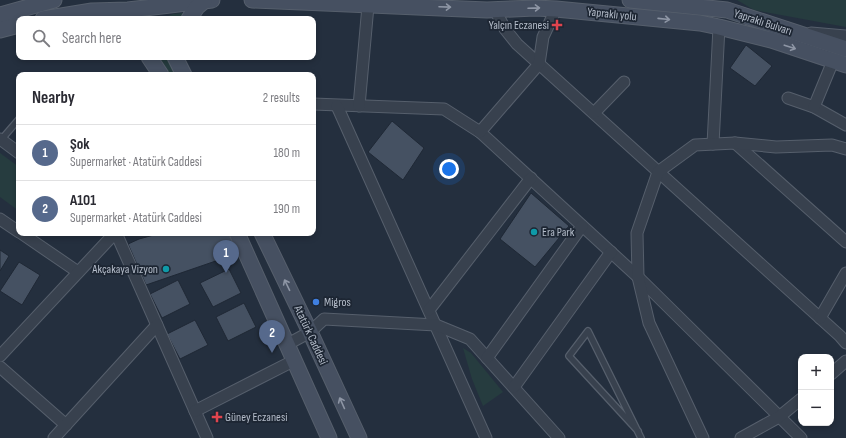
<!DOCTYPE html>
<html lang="en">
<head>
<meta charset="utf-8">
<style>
	:root { --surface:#fff; --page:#f2f2f3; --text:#2b2b33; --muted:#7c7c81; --line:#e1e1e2; --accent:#56698c }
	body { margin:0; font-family:"Sofia Sans Condensed",sans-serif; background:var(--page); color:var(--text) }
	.controls { position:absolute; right:12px; bottom:12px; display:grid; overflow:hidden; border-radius:8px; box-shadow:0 2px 6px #0003 }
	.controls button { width:36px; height:36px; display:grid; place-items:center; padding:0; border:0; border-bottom:1px solid var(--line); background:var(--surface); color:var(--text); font:20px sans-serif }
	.you { position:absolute; left:449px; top:169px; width:14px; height:14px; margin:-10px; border:3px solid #fff; border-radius:50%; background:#1a73e8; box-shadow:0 0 0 6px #1a73e833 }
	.badge { display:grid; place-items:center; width:26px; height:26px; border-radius:50%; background:var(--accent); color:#fff; font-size:13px; font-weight:700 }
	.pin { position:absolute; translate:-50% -33px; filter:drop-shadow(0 1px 2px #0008) }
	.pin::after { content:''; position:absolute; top:21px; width:14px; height:12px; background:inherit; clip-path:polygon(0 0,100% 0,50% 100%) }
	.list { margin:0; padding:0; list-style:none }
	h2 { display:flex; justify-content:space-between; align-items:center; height:52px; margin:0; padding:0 16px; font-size:17px }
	h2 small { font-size:13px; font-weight:400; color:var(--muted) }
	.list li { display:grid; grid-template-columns:26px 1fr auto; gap:12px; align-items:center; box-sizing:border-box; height:56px; padding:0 16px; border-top:1px solid var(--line) }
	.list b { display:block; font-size:15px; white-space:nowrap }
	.list p { margin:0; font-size:13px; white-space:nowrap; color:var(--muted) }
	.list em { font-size:13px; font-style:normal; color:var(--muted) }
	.icon { flex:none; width:22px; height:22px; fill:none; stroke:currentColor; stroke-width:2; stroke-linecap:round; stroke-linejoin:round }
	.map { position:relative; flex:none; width:846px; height:438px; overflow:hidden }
	.search { position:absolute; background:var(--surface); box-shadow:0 2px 6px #0003; left:16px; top:16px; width:300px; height:44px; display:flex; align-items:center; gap:10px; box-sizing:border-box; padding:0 14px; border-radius:8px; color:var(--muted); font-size:15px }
	.panel { position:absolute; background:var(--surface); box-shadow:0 2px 6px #0003; left:16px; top:72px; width:300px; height:164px; border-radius:8px }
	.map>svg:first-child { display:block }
	.green { fill:#263c3f }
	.building { fill:#455162; stroke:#1f2835 }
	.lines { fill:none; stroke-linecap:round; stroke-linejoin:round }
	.lane-casing { stroke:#565f6c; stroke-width:8 }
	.street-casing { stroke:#565f6c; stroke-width:13 }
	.secondary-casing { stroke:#565f6c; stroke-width:17 }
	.lane { stroke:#38414e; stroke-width:5.5 }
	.street { stroke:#38414e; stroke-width:11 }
	.secondary { stroke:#465061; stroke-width:15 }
	.oneway { stroke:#8e96a5 }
	.health-dot { fill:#e0444e; stroke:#1d2633; stroke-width:1.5 }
	.culture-dot { fill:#0f9aa8; stroke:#1d2633; stroke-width:1.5 }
	.shop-dot { fill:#3f7fe0; stroke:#1d2633; stroke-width:1.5 }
	.labels { text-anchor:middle; stroke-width:3.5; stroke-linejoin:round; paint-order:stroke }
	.street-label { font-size:12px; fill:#b4bcc9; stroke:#1d2633 }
	.poi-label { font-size:12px; fill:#b4bcc9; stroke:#1d2633; text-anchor:start }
</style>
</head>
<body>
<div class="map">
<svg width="846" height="438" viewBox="0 0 846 438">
	<rect width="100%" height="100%" fill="#242f3e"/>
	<g class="green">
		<polygon points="737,0 846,0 846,27 754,10"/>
		<polygon points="183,13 181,19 163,18 173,14"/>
		<polygon points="159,57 168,57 177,75 170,75"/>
		<polygon points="0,153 19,167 19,211 0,197"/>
		<polygon points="463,348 471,353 503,392 483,406 472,379"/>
	</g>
	<g class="building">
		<polygon points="746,45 772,66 755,86 730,68"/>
		<polygon points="392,121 424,148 403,180 368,152"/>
		<polygon points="531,193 569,226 535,267 500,239"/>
		<polygon points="161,233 228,233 239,253 146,285 128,244 139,239"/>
		<polygon points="0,250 9,256 0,271"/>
		<polygon points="19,262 40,275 22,305 0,291"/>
		<polygon points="229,269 241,293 213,307 200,283"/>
		<polygon points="178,280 190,304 162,318 150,294"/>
		<polygon points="244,303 256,327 228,341 216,317"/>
		<polygon points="195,320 208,345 180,359 167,334"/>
	</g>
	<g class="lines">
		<defs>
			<g id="lane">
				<polyline points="1,140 19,119"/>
				<polyline points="638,431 569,356 588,331 641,438"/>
			</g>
			<g id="street">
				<polyline points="495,10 505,29 517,44 840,336 846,343"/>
				<polyline points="811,33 846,36"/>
				<polyline points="788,98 814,107 846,125"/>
				<polyline points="313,104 444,109 480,132 638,277 801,438"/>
				<polyline points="337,106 486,438"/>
				<polyline points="359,106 368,6"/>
				<polyline points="814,107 833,61"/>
				<polyline points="594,113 624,82"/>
				<polyline points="480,132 539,64 543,37 556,9"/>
				<polyline points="0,139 19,153"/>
				<polyline points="735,143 846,242"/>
				<polyline points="713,144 719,27"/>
				<polyline points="0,219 19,232"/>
				<polyline points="21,233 78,272"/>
				<polyline points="116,233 207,438"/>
				<polyline points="429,310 531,178"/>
				<polyline points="820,318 846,273"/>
				<polyline points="288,344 310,332 324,319 436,325 470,339 559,438"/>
				<polyline points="0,356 115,233"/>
				<polyline points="487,358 582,226"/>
				<polyline points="0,367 66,425"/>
				<polyline points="831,374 846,361"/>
				<polyline points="514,387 611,252"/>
				<polyline points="195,411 295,360"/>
				<polyline points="54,438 157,325"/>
				<polyline points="703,438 649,323 638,277 637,233 658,172 695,145 735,143 776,147 832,145 846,149"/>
				<polyline points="741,438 779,417 801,399"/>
			</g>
			<g id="secondary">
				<polyline points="252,0 487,10 535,8 556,9 700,23 719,27 771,40 846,65"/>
				<polyline points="630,0 727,10 846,49"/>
				<polyline points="0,15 54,0"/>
				<polyline points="43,19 92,11 128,10 212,0"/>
				<polyline points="189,19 197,7 204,1"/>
				<polyline points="0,30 19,25"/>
				<polyline points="149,57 161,75"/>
				<polyline points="175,57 184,75"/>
				<polyline points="237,233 329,438"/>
				<polyline points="262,233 310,332 359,438"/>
			</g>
		</defs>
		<use href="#lane" class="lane-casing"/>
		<use href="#street" class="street-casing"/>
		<use href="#secondary" class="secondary-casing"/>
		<use href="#lane" class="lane"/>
		<use href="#street" class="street"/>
		<use href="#secondary" class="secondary"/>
	</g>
	<defs><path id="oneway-shaft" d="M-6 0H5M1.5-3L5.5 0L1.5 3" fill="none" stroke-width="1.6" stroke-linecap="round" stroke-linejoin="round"/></defs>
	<g class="oneway">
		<use href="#oneway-shaft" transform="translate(445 7) rotate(2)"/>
		<use href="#oneway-shaft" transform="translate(534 8) rotate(-2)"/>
		<use href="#oneway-shaft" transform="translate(664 19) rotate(6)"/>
		<use href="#oneway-shaft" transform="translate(790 47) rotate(18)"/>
		<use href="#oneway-shaft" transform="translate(287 285) rotate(-116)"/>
		<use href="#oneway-shaft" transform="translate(342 403) rotate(-114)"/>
	</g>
	<g class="health-dot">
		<path d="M555 19h4v4h4v4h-4v4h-4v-4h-4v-4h4z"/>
		<path d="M215 411h4v4h4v4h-4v4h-4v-4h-4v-4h4z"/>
	</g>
	<g class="culture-dot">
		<circle cx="534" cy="232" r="4"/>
		<circle cx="166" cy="269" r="4"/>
	</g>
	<circle class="shop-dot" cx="316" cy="302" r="4"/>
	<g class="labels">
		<g class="street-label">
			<text transform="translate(612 14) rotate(6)" y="4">Yapraklı yolu</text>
			<text transform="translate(763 22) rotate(18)" y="4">Yapraklı Bulvarı</text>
			<text transform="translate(311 335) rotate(65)" y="4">Atatürk Caddesi</text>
		</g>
		<g class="poi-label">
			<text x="549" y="29" text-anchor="end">Yalçın Eczanesi</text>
			<text x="542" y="236">Era Park</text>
			<text x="158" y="273" text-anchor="end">Akçakaya Vizyon</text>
			<text x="324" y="306">Migros</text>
			<text x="225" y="421">Güney Eczanesi</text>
		</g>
	</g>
</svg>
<div class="controls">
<button>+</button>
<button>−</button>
</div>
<div class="you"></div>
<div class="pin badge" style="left:226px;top:273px">1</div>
<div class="pin badge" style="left:272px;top:353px">2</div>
<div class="search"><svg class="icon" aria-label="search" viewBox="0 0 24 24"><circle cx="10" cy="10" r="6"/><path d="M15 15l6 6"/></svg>Search here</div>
<section class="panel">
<h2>Nearby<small>2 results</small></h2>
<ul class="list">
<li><span class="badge">1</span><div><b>Şok</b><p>Supermarket · Atatürk Caddesi</p></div><em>180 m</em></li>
<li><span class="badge">2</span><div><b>A101</b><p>Supermarket · Atatürk Caddesi</p></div><em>190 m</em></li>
</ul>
</section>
</div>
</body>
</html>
